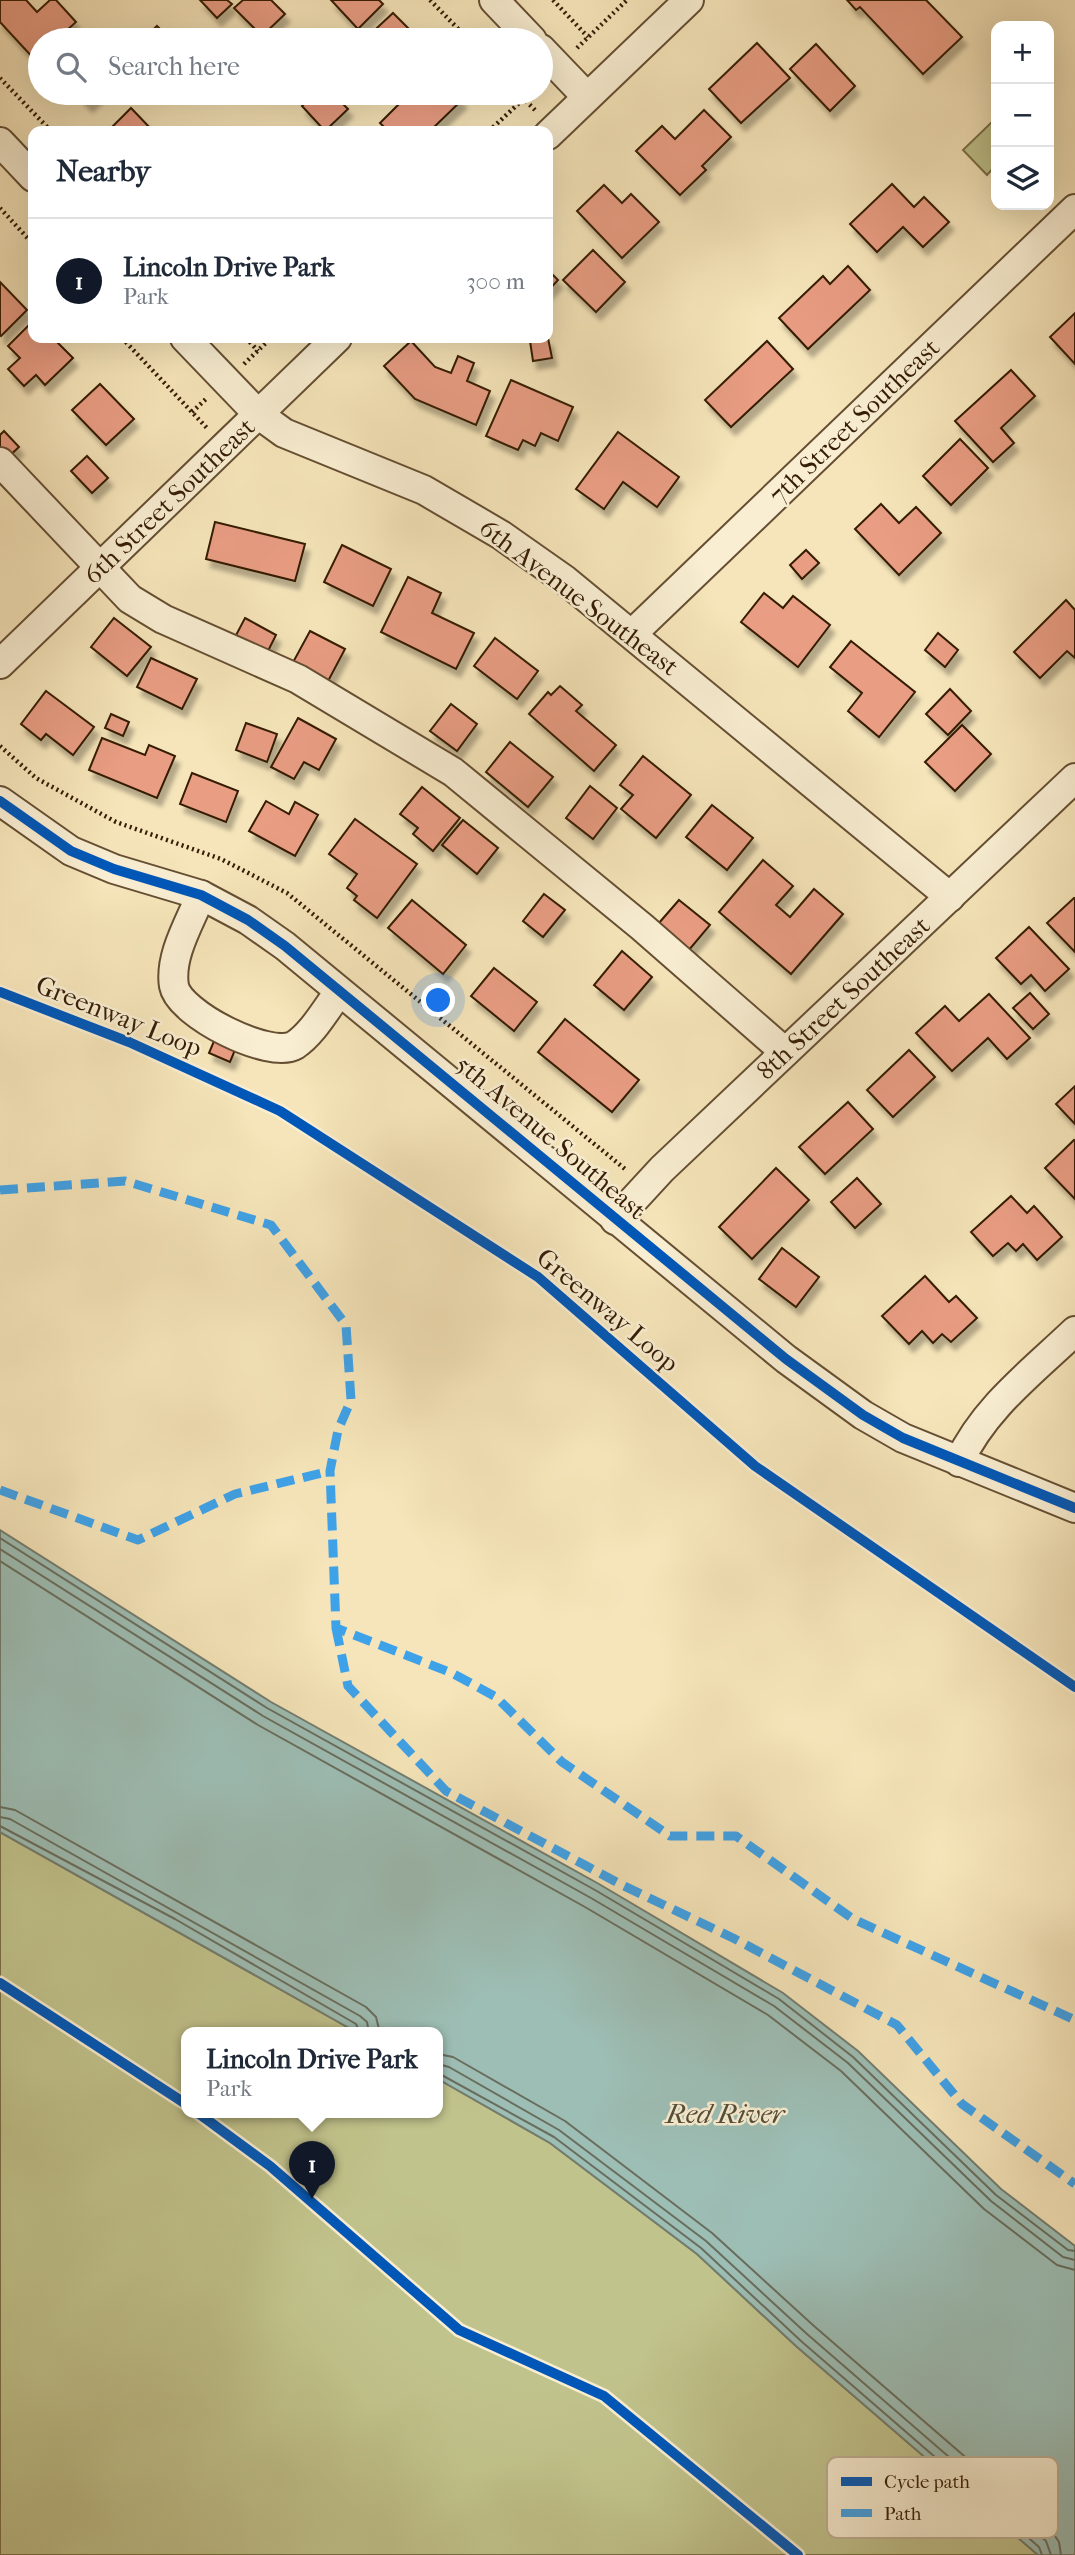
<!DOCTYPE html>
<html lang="en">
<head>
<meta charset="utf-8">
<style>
	:root { --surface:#fff; --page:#f2f2f3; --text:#1f2937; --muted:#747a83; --line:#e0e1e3; --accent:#111827 }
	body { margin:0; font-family:"IM FELL French Canon",serif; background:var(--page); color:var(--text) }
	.controls { position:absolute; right:21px; top:21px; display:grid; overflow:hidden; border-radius:14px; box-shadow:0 7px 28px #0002 }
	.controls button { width:63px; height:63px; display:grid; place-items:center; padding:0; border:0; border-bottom:2px solid var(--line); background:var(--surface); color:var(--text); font:35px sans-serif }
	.you { position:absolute; left:439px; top:1001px; width:24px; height:24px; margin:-18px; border:5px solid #fff; border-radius:50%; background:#1a73e8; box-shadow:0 0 0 10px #1a73e833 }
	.badge { display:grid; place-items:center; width:46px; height:46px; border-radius:50%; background:var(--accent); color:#fff; font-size:23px; font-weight:700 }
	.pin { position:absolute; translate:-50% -58px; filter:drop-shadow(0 2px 4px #0008) }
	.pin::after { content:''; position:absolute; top:37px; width:24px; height:21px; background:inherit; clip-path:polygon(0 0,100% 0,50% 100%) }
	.popup { position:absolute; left:181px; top:2027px; width:262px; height:91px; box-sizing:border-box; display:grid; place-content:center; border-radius:14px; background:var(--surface); filter:drop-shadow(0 2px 5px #0005); font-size:23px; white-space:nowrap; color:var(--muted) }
	.popup b { font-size:26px; color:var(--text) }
	.popup::after { content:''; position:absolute; left:50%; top:100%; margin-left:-14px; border:14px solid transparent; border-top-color:var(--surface) }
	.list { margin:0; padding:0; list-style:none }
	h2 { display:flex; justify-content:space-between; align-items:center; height:91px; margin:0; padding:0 28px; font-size:30px }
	h2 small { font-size:23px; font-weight:400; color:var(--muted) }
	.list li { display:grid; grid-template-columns:46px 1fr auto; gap:21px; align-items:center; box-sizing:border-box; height:126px; padding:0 28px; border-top:2px solid var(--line) }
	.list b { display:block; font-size:26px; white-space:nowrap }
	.list p { margin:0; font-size:23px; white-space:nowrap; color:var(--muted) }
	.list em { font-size:23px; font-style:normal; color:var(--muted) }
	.icon { flex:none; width:38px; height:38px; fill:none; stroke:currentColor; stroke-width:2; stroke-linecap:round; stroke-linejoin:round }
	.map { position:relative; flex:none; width:1075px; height:2555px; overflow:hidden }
	.search { position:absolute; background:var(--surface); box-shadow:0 7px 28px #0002; left:28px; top:28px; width:525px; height:77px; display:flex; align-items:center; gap:18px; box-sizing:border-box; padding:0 24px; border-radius:38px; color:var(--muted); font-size:26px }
	.panel { position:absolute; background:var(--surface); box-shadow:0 7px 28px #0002; left:28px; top:126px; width:525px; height:217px; border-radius:14px }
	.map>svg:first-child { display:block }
	.green { fill:#c1c38c; stroke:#7b7048; stroke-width:2 }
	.water { fill:#9dbeb5; stroke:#737d6f; stroke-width:2 }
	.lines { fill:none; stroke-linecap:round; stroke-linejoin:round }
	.shore { stroke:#696d5d; stroke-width:2 }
	.building { fill:#e99d83; stroke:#351c05; stroke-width:2; filter:url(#shadow) }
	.minor-casing { stroke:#654e32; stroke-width:32 }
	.path { stroke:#351c05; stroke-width:4.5; stroke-dasharray:2 3.5; stroke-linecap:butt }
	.minor { stroke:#f9eed2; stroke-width:28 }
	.quiet { stroke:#3ea2e9; stroke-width:9; stroke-dasharray:18 9; stroke-linecap:butt }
	.cycleway-casing { stroke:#f9eed2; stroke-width:15 }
	.cycleway { stroke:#0057b8; stroke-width:10 }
	.labels { text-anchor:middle; stroke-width:5; stroke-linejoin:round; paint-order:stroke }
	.street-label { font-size:26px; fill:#351c05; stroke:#f9eed2 }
	.water-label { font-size:28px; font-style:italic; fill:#544d3a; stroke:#f9eed2 }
	.key { fill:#f9eed2; stroke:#beaf94; stroke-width:2 }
	.key-label { font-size:19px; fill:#351c05 }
</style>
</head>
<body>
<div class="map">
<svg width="1075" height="2555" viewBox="0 0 1075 2555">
	<defs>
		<filter id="shadow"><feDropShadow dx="4.5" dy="8" stdDeviation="2" flood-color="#0004"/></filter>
	</defs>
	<rect width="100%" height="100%" fill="#f6e5ba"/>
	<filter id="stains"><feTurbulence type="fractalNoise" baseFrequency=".00286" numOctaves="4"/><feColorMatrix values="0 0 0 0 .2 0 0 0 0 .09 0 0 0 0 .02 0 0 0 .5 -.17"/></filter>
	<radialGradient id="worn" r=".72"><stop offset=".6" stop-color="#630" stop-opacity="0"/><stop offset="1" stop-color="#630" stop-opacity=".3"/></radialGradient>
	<g class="green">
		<polygon points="996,118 996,165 987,175 963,150"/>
		<polygon points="0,1832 358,2033 186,2033 186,2113 438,2113 438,2079 550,2143 697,2254 796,2346 1038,2555 0,2555"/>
	</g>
	<polygon class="water" points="0,1530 271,1702 599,1884 783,1993 858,2051 1001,2189 1075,2246 1075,2555 1038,2555 796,2346 697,2254 550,2143 438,2079 438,2033 358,2033 0,1832"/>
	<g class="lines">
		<g class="shore">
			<polyline points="0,1538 267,1708 595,1890 779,1999 853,2057 996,2195 1068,2250 1075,2251"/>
			<polyline points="0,1549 263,1716 591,1898 774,2006 848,2063 991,2201 1063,2257 1075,2260"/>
			<polyline points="0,1561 258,1725 585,1907 768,2015 841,2071 984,2209 1057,2265 1075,2270"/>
			<polyline points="0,1807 15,1810 366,2007 376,2017 380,2033"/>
			<polyline points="0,1817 10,1819 360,2016 367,2022 369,2033"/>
			<polyline points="0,1826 175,1919 356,2024 360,2033"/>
			<polyline points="438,2054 453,2057 565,2121 712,2233 814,2326 1053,2533 1059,2542 1061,2555"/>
			<polyline points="438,2064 449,2067 559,2130 706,2241 807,2334 1046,2541 1051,2555"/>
			<polyline points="438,2073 554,2137 701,2248 801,2341 1039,2547 1042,2555"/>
		</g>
	</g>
	<g class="building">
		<polygon points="0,0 26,0 37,12 50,0 56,0 76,22 56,40 40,40 40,56 35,60 0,22"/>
		<polygon points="200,0 227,0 232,4 217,18"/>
		<polygon points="243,0 271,0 285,14 262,36 234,8"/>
		<polygon points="331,0 379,0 383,4 358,29"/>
		<polygon points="847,0 926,0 962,37 923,74 860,7 856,10"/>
		<polygon points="393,13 420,40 364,40"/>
		<polygon points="157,26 171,40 142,40"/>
		<polygon points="757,43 790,78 741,123 709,89"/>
		<polygon points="816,44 855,86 830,111 790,69"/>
		<polygon points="78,93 100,93 88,104"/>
		<polygon points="316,93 332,93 348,109 325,131 302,106"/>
		<polygon points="410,93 455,93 462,100 430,131 388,131 380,123"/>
		<polygon points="131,108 153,131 108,131"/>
		<polygon points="704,110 731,137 702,166 706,170 680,195 636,151 662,126 675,139"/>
		<polygon points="892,184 914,207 924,197 949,222 923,247 903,227 877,252 850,224"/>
		<polygon points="604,185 622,203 631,194 659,222 622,258 577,211"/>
		<polygon points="593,250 625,282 596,312 563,280"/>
		<polygon points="848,266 870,290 808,349 779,318 823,276 830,284"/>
		<polygon points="548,270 558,280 548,291"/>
		<polygon points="0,282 27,310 1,336 0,335"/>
		<polygon points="1075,313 1075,364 1050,337"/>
		<polygon points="33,321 33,338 53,338 73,358 45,385 36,375 24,386 8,369 20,358 8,346"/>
		<polygon points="548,338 552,358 533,361 530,341"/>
		<polygon points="411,341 435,367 451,373 458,356 474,363 467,381 490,391 476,425 415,399 384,366"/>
		<polygon points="767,341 793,369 731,427 705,400"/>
		<polygon points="1011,370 1035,396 1001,428 1014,443 993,462 955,421"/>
		<polygon points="511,380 573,407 558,441 541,433 535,446 523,440 518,450 486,436"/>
		<polygon points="100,384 134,419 106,445 72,410"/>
		<polygon points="4,431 19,447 7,458 0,451 0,435"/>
		<polygon points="618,432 679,477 657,507 623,482 604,509 576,489"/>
		<polygon points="960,439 988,468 951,505 923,476"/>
		<polygon points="87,456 108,478 92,493 71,471"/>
		<polygon points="881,504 899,523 916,507 941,533 899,575 855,529"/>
		<polygon points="215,522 305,544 295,581 206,559"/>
		<polygon points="342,545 391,569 373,606 324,582"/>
		<polygon points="806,550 819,563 802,579 790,565"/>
		<polygon points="408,577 441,593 432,613 474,633 456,669 381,632"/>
		<polygon points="764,593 783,608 793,596 830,625 798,667 741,622"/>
		<polygon points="1066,600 1075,610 1075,658 1067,651 1040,678 1014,652"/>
		<polygon points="114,618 151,647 127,676 91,647"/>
		<polygon points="245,618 276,635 266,655 234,639"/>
		<polygon points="310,631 345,649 326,685 291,666"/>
		<polygon points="938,633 958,650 945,667 925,650"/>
		<polygon points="495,638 538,671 517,699 474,666"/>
		<polygon points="851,641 915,692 879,737 848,711 862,693 830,667"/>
		<polygon points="151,658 197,679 182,709 137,687"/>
		<polygon points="560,686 582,705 576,711 616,745 594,771 529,714 548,692 551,695"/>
		<polygon points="950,689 971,711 948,735 926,714"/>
		<polygon points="46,691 94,727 73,755 46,734 41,740 21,724"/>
		<polygon points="451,704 477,724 457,751 430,731"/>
		<polygon points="111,714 129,722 123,736 105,728"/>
		<polygon points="298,718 336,739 319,770 304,762 294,779 271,767"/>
		<polygon points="246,723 277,734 267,762 236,750"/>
		<polygon points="962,725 991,754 955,791 925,762"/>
		<polygon points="102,738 145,755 149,745 175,756 157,798 89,770"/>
		<polygon points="510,742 553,777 528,807 486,772"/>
		<polygon points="643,756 691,795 656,838 621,809 633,795 620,785"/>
		<polygon points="192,773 238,791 226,822 180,804"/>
		<polygon points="590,786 617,808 593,839 566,818"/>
		<polygon points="422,787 460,818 433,851 413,834 418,828 400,814"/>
		<polygon points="266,801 289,814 295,802 318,815 295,856 249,831"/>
		<polygon points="712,805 753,838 727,870 686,837"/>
		<polygon points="355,819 417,864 377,918 354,900 357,896 347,888 357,874 329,854"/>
		<polygon points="463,820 498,848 477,874 442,845"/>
		<polygon points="763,860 793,886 776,905 790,917 814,889 843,914 791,974 719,912"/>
		<polygon points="544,894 565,910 543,937 523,921"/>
		<polygon points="1074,898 1075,898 1075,952 1047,923"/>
		<polygon points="412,900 466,945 443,974 388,928"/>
		<polygon points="679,900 710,925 683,957 652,931"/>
		<polygon points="1029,927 1069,969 1045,991 1031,975 1021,984 996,958"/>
		<polygon points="622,951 652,977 624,1010 594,985"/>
		<polygon points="494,968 537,1002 514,1031 471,996"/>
		<polygon points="1030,993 1049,1014 1033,1029 1013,1008"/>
		<polygon points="989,994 1030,1038 1007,1059 988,1038 952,1071 916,1033 945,1006 959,1021"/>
		<polygon points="565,1019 639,1080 612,1112 538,1052"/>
		<polygon points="214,1041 235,1050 230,1062 209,1053"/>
		<polygon points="909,1050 935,1077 893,1117 867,1090"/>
		<polygon points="1075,1086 1075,1124 1056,1104"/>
		<polygon points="848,1102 873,1129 825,1174 799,1147"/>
		<polygon points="1074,1140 1075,1141 1075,1199 1045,1168"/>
		<polygon points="776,1168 809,1200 752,1259 719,1227"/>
		<polygon points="857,1178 881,1204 855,1228 831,1202"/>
		<polygon points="1011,1196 1027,1213 1034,1206 1062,1237 1037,1260 1023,1244 1016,1251 1008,1243 993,1256 971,1232"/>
		<polygon points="782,1248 819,1277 796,1307 759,1279"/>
		<polygon points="925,1276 949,1302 956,1296 977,1318 951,1342 942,1334 933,1343 922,1331 909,1344 882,1316"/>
	</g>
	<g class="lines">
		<defs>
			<g id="minor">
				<polyline points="494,0 532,40"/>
				<polyline points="541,49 587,97"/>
				<polyline points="548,135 689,0"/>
				<polyline points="0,142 33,177"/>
				<polyline points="185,338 258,414 284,433 424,490 501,535 565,580 950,897"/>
				<polyline points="0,462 130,599 163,619 298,679 453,772 642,927 785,1052"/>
				<polyline points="633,633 1075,209"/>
				<polyline points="0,664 337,338"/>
				<polyline points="0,801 71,851 114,869 201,895 248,920 285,946 786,1359 863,1415 903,1438 1075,1508"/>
				<path d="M201,895C190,922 169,956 174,986C179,1014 270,1060 295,1045C313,1033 326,1009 339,992"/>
				<polyline points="615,1220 662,1169 1075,778"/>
				<path d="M959,1462C984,1408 1032,1372 1075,1331"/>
			</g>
		</defs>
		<use href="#minor" class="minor-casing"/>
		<g class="path">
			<polyline points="430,0 469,40"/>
			<polyline points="553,0 588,37"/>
			<polyline points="577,48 627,0"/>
			<polyline points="0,78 51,131"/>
			<polyline points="518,93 536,111"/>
			<polyline points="489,131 530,93"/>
			<polyline points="0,208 33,244"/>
			<polyline points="122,338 207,428"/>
			<polyline points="246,338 258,351"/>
			<polyline points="244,364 271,338"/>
			<polyline points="192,412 207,398"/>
			<polyline points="0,746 36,778 116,822 221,859 287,893 625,1169"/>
		</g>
		<use href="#minor" class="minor"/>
		<g class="quiet">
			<polyline points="0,1190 125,1181 271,1225 346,1325 351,1400 338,1430 330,1471 336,1628 452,1673 496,1697 562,1762 670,1836 736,1836 853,1919 1075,2020"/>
			<polyline points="0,1490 138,1540 235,1494 330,1471"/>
			<polyline points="336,1628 348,1686 446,1791 622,1885 733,1938 897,2025 962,2104 1075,2184"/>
		</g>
		<defs>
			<g id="cycleway">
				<polyline points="0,801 71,851 114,869 201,895 248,920 285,946 786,1359 863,1415 903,1438 1075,1508"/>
				<polyline points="0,992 129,1042 280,1111 538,1277 755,1466 1075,1687"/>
				<polyline points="0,1983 186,2104"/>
				<polyline points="198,2113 270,2166 459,2330 604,2396 798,2555"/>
			</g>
		</defs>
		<use href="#cycleway" class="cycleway-casing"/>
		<use href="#cycleway" class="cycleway"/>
	</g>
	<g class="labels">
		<g class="street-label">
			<text transform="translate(854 421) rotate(-44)" y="9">7th Street Southeast</text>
			<text transform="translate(169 501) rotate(-44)" y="9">6th Street Southeast</text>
			<text transform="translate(579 597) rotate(37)" y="9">6th Avenue Southeast</text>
			<text transform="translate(843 998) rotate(-43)" y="9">8th Street Southeast</text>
			<text transform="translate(119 1016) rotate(22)" y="9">Greenway Loop</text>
			<text transform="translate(551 1137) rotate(40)" y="9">5th Avenue Southeast</text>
			<text transform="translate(608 1310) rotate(40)" y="9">Greenway Loop</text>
		</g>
		<g class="water-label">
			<text x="725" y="2123">Red River</text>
		</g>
	</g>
	<rect x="827" y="2457" width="231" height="81" rx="10" class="key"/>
	<rect x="841" y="2477" width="31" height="9" fill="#0057b8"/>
	<rect x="841" y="2509" width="31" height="8" fill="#3ea2e9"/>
	<g class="key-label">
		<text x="884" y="2488">Cycle path</text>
		<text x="884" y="2520">Path</text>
	</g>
	<rect width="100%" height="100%" filter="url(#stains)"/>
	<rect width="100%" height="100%" fill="url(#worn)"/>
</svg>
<div class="controls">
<button>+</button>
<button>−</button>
<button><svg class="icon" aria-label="layers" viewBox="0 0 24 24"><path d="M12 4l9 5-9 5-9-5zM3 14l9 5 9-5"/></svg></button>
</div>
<div class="you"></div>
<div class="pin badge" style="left:312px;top:2199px">1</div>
<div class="popup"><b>Lincoln Drive Park</b>Park</div>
<div class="search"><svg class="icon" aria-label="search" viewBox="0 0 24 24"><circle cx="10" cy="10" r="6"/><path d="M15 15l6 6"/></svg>Search here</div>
<section class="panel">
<h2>Nearby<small></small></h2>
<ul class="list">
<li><span class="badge">1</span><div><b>Lincoln Drive Park</b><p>Park</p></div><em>300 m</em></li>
</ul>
</section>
</div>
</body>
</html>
